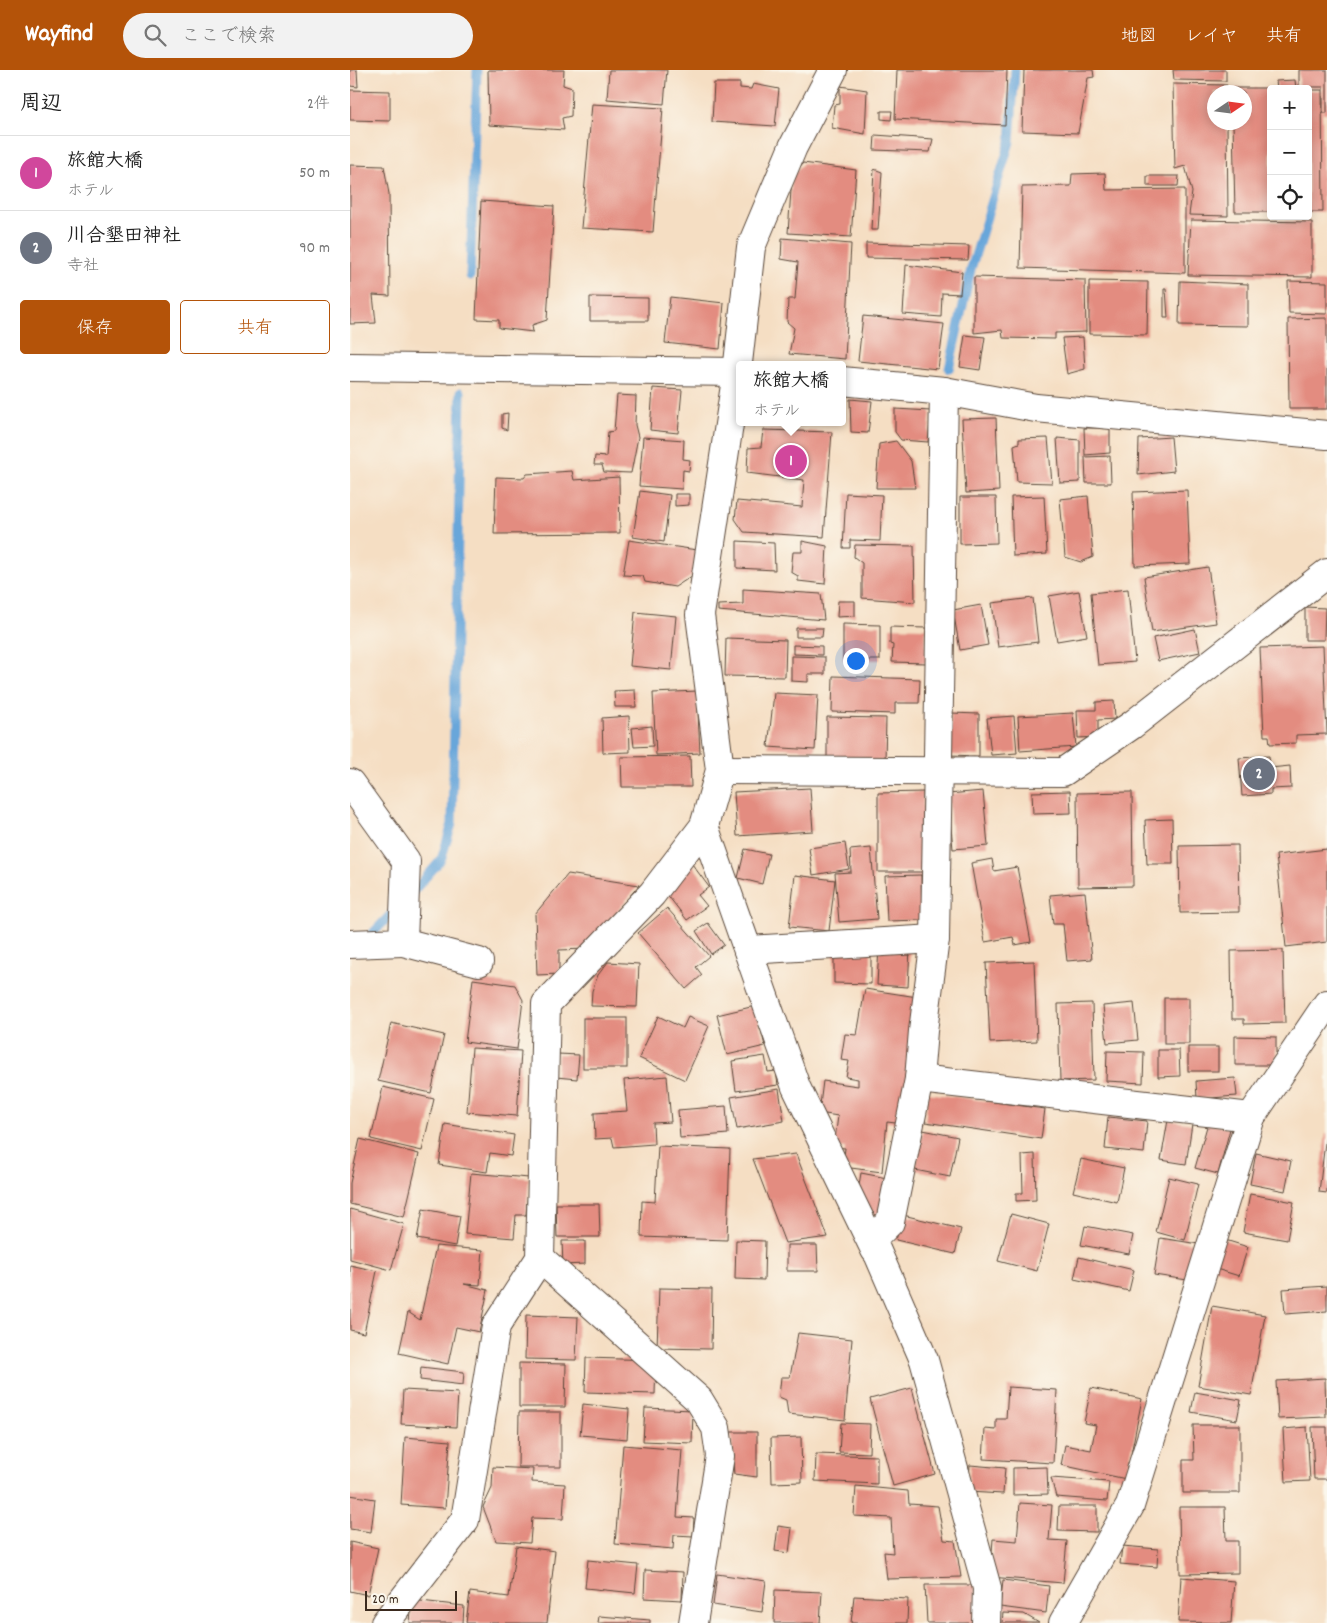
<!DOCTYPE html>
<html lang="ja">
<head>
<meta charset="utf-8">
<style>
	:root { --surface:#fff; --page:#f2f2f2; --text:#222; --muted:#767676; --line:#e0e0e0; --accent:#b45309 }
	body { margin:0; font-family:Dekko,"Klee One",sans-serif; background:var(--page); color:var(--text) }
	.controls { position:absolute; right:15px; top:15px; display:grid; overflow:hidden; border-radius:5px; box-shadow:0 2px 12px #0003 }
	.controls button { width:45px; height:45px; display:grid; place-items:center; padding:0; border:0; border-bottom:1px solid var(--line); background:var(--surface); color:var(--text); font:25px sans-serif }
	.compass { position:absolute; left:857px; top:15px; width:45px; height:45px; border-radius:50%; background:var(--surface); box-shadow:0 2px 12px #0003; rotate:77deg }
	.scale { position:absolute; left:15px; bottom:12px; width:92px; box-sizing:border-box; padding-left:5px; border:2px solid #3b2a1e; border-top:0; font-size:14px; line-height:18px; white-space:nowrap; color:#3b2a1e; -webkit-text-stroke:4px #fbf7ec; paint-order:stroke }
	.you { position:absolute; left:505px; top:590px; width:18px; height:18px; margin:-12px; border:4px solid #fff; border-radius:50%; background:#1a73e8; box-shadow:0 0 0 8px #1a73e833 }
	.badge { display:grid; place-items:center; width:32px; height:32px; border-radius:50%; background:var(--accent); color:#fff; font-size:16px; font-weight:700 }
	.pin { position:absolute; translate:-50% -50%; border:2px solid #fff; box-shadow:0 1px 5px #0006 }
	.popup { position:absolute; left:386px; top:291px; width:110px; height:65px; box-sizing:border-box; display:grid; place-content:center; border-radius:5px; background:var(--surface); filter:drop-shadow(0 1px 4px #0005); font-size:16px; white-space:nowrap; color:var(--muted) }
	.popup b { font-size:19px; color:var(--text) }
	.popup::after { content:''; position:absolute; left:50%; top:100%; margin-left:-10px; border:10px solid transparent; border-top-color:var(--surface) }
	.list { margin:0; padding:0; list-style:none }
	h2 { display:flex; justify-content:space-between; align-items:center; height:65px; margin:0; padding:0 20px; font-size:21px }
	h2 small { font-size:16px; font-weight:400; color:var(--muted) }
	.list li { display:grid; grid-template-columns:32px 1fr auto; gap:15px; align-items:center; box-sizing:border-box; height:75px; padding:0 20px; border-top:1px solid var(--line) }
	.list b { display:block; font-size:19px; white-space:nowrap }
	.list p { margin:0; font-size:16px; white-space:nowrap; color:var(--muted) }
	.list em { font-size:16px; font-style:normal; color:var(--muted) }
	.actions { display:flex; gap:10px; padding:15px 20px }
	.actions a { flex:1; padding:11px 0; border:1px solid var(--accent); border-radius:5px; text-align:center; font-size:18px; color:var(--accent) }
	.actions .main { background:var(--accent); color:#fff }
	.icon { flex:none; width:28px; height:28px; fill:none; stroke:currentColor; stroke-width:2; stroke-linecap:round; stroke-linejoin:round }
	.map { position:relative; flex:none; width:977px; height:1553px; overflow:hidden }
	header { display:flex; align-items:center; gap:30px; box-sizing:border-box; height:70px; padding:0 25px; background:var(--accent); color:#fff }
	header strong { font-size:24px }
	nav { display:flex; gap:28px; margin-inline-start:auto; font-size:18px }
	.search { width:350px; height:45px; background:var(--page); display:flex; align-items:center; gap:12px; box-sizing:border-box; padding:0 18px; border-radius:28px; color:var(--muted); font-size:19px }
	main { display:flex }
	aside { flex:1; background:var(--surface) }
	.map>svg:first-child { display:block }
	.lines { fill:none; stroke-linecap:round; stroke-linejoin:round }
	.stream { stroke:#67a6da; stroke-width:9 }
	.building { fill:#e38c80 }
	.minor-casing { stroke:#574537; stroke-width:30 }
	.minor { stroke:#fff; stroke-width:28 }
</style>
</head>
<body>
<header>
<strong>Wayfind</strong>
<div class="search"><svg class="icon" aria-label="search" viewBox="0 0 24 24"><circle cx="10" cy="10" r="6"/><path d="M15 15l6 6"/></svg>ここで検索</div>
<nav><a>地図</a><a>レイヤ</a><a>共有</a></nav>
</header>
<main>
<aside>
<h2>周辺<small>2件</small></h2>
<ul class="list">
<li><span class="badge" style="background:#d1479c">1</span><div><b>旅館大橋</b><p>ホテル</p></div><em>50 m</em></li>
<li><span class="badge" style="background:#6b7280">2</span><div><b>川合墾田神社</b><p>寺社</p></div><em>90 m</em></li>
</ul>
<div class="actions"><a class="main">保存</a><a>共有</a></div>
</aside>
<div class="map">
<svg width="977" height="1553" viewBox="0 0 977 1553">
	<rect width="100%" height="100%" fill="#fbf7ec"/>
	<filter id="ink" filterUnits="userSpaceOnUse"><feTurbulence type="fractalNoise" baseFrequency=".02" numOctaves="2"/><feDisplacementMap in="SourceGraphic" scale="10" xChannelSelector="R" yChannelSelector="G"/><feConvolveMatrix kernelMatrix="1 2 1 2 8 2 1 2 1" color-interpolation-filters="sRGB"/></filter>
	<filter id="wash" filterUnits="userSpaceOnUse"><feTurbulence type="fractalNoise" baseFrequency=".0096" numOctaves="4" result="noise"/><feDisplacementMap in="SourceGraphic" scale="20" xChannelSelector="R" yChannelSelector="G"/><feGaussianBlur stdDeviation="1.12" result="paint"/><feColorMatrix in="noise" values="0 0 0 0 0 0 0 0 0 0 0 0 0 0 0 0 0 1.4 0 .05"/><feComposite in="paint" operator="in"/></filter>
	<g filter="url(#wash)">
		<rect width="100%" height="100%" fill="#f5dec3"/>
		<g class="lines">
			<g class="stream">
				<polyline points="120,206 127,0"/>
				<polyline points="599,299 621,199 660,72 665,0"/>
				<polyline points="61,824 91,790 102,754 111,322"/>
				<polyline points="19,867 48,837"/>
			</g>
		</g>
		<g id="blocks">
			<g class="building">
				<polygon points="0,0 7,0 8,17 0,16"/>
				<polygon points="138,0 214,0 213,15 222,18 221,46 212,48 214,60 139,55"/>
				<polygon points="259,0 317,0 314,34 257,29"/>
				<polygon points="547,0 657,0 655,55 545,49"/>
				<polygon points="674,0 743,0 744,7 738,8 728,63 672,61"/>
				<polygon points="823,0 876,0 876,11 824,10"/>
				<polygon points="949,0 977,0 977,43 973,43 973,17 949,17"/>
				<polygon points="945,10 946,19 927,19 926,11"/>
				<polygon points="364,13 390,13 390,18 401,19 403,14 429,19 425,56 362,52"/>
				<polygon points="823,14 877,15 877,22 864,22 864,52 877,52 878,146 839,145 842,122 835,96 825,99"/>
				<polygon points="490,16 517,20 515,64 482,58 484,35 490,34"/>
				<polygon points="882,18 921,18 921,142 885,142 883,52 894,52 894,22 882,22"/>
				<polygon points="0,20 40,21 40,51 0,50"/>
				<polygon points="958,20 972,20 973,142 958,142"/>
				<polygon points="242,34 313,38 303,162 231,158"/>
				<polygon points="531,41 542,41 541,50 531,49"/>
				<polygon points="525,65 583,69 580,82 524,80"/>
				<polygon points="453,93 506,100 501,167 438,163 442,106"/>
				<polygon points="0,95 34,96 39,124 40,226 23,225 26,253 0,254"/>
				<polygon points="524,99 532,102 528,160 521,160"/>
				<polygon points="755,103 756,120 835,119 835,203 670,198 672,117 721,116 722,104"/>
				<polygon points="797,106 829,106 828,116 797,116"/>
				<polygon points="131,131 204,136 197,250 182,255 183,262 149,258 149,250 126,249"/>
				<polygon points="841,150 962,152 962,207 838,205"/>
				<polygon points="432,168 501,174 495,289 439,284 444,258 437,252 438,229 445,229 448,192 431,189"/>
				<polygon points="516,173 619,176 618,190 516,188"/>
				<polygon points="556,195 612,202 610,224 592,223 591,247 553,244"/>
				<polygon points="624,207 735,210 736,262 705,263 705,269 653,268 652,260 624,263"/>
				<polygon points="739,211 798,212 797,265 739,264"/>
				<polygon points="830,211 898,214 898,256 829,255"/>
				<polygon points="938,211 977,212 977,244 939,243"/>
				<polygon points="814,219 816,219 818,248 814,248"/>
				<polygon points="240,227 298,228 298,251 240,251"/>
				<polygon points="320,227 374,233 370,279 315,273"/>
				<polygon points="513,246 594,254 588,299 508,291"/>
				<polygon points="977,248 977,339 939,339 938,249"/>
				<polygon points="615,265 635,267 630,300 610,297"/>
				<polygon points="733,267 735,299 717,304 712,268"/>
				<polygon points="303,318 332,320 328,363 300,360"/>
				<polygon points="267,325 286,326 285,355 288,367 281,403 254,402 252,395 244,395 245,386 256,387 258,362 264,361"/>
				<polygon points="500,329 522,331 518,363 501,362"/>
				<polygon points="545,339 581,341 578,372 551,370 545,362"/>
				<polygon points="158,343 157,360 152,358 152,344"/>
				<polygon points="646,348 649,421 616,423 612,349"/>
				<polygon points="734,358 760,358 760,383 735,385"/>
				<polygon points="413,360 482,362 474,467 394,462 385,449 387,431 452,437 454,410 397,403 398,378 411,377"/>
				<polygon points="293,367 334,370 333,389 340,390 339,401 333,400 332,419 289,416"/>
				<polygon points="821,367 824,401 788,405 789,369"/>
				<polygon points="698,368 702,413 667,412 664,375 669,373 669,369"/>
				<polygon points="707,368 730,370 730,412 710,413"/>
				<polygon points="546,371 561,391 565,418 526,418 529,374"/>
				<polygon points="760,386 761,413 736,413 735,387"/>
				<polygon points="222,401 224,410 269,407 270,463 144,464 146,407 174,408 177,404"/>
				<polygon points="837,420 840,494 785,496 783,422"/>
				<polygon points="290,421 320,425 314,472 283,467"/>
				<polygon points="496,423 532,425 530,471 500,470 500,478 493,478"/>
				<polygon points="325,424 339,424 339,435 325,436"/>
				<polygon points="694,426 697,484 663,486 661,427"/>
				<polygon points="738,426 743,487 731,492 715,487 710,429"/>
				<polygon points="610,427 646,427 647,473 610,474"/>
				<polygon points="279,470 347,480 342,506 325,517 295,512 293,506 273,505"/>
				<polygon points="387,471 424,473 425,500 387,498"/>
				<polygon points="452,471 477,476 475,514 448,511 448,506 441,502 443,482 452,482"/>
				<polygon points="505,475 564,476 565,532 512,528 512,493 504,487"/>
				<polygon points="858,497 866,553 802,562 794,507"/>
				<polygon points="393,519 471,524 474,550 368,541 368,535 393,534"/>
				<polygon points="778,519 785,592 748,595 741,523"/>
				<polygon points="729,521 737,566 707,571 699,526"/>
				<polygon points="683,528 688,572 648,577 642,533"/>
				<polygon points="488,531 505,531 505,546 487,547"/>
				<polygon points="631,535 638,575 610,580 603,540"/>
				<polygon points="955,537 975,538 974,570 955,570"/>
				<polygon points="285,542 326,546 321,600 280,596"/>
				<polygon points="493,554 530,555 530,590 493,590"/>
				<polygon points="540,557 576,558 576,593 542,592 543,575 540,574"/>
				<polygon points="446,558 473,558 472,567 446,567"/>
				<polygon points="845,559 850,582 808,591 803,568"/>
				<polygon points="376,568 436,570 435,607 375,606"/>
				<polygon points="443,575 472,576 472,585 443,584"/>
				<polygon points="973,576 977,664 946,665 946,673 920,674 919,666 914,666 910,578"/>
				<polygon points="441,586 475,587 475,604 458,604 458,612 441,611"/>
				<polygon points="483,606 570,609 569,633 545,633 545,644 482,642"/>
				<polygon points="285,620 286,637 265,637 264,621"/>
				<polygon points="347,621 350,683 306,685 303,623"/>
				<polygon points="424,623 468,625 465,680 418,677"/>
				<polygon points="764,631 765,649 748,650 748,667 728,668 727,640 746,640 746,632"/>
				<polygon points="601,643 629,644 629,686 600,685"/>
				<polygon points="723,643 726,677 670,681 668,646"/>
				<polygon points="279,646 280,682 253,683 252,648"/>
				<polygon points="664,646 667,683 641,685 637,648"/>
				<polygon points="477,647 536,648 535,691 477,690"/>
				<polygon points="302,656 303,676 284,677 282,658"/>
				<polygon points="340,686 341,717 272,717 271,687"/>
				<polygon points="919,686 920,698 940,696 941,718 921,719 921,724 892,726 889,688"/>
				<polygon points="460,718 463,761 387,766 384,722"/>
				<polygon points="633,721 638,776 603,779 598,724"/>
				<polygon points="720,721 721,743 683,744 682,722"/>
				<polygon points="573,722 574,802 528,802 528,723"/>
				<polygon points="782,722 783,816 728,817 727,723"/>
				<polygon points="822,749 823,794 797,794 795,750"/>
				<polygon points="495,773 499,799 463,805 459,778"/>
				<polygon points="888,775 889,842 830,843 829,776"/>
				<polygon points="521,778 527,849 489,852 485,803 501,802 500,780"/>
				<polygon points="395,779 419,784 412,814 388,808"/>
				<polygon points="977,779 977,872 936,877 926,785"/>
				<polygon points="642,789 644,801 667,797 681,872 665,875 663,867 635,872 621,793"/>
				<polygon points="342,794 359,817 348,825 357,836 337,850 312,818"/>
				<polygon points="218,804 289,815 236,879 209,880 209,904 187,905 185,844"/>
				<polygon points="445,805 485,810 479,861 439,857"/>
				<polygon points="571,805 572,850 537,851 535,806"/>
				<polygon points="735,822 742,889 717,891 713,854 703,854 700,825"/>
				<polygon points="317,838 359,886 346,897 352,905 336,919 288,863"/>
				<polygon points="358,853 374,875 361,884 346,861"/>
				<polygon points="529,876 560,878 558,917 527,915"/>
				<polygon points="521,877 521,914 484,913 484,880"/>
				<polygon points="933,880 935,953 894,954 894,949 882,949 881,881"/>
				<polygon points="684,891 687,971 640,973 636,893"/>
				<polygon points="258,892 289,894 287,937 241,936 242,921 248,905"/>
				<polygon points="123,909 165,915 173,930 167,979 115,972"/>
				<polygon points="515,919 574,928 554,1054 537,1052 532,1102 493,1097 495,1078 484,1077 488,1046 469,1043 473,1011 508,1016 508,1009 496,1007 499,991 491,990 495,964 507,965"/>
				<rect x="814" y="928" width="25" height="46"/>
				<polygon points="742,933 744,1010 710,1011 708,934"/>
				<polygon points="784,933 788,970 757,973 753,936"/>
				<polygon points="405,936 415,976 377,985 367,945"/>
				<polygon points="308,946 333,958 338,947 359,956 335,1010 289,988"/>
				<rect x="233" y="948" width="44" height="50"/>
				<polygon points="41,953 94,965 81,1023 28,1011"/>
				<polygon points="885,966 926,967 926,995 885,995"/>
				<rect x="838" y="977" width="30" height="24"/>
				<polygon points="122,978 171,981 167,1046 117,1042"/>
				<polygon points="808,980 829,980 830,1006 808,1007"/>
				<polygon points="757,981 794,982 793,1013 756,1011"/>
				<polygon points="208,984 229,985 227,1009 206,1007"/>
				<polygon points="415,986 418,1002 426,1001 428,1015 386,1021 382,991"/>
				<polygon points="317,1006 321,1052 303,1053 304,1074 264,1077 262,1068 245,1069 244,1043 277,1041 274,1010"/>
				<polygon points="885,1008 887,1026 847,1029 846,1011"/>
				<polygon points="33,1017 84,1029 72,1081 21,1069"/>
				<polygon points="429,1019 434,1051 387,1059 381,1027"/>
				<polygon points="578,1023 695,1039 691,1069 575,1052"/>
				<polygon points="376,1036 378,1064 330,1068 328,1040"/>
				<polygon points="758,1047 797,1051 794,1083 755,1079"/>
				<polygon points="818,1050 842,1054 836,1094 811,1090"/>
				<polygon points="858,1053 880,1059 868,1104 845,1098"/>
				<polygon points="95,1054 164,1065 161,1086 140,1083 137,1102 89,1095"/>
				<polygon points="573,1060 608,1067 600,1107 565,1100"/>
				<polygon points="976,1064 977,1064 977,1123 969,1122"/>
				<polygon points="10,1069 69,1084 54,1147 0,1134 0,1113"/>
				<polygon points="308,1076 380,1079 377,1170 291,1167 292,1131 305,1132"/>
				<polygon points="906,1083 941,1091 935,1121 900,1114"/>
				<polygon points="446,1084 478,1167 435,1173 403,1089"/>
				<polygon points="685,1084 686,1130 666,1131 666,1123 673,1123 672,1085"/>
				<polygon points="731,1089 774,1098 767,1132 723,1122"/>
				<polygon points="121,1103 179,1108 176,1145 166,1145 164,1168 115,1164"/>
				<polygon points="511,1103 537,1108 530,1149 507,1127"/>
				<polygon points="819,1107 848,1114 835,1170 806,1162"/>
				<polygon points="900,1124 944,1132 937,1170 893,1162"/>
				<polygon points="206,1134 249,1134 250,1167 207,1167"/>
				<polygon points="0,1139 54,1154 41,1200 0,1189"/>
				<polygon points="73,1139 110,1146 105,1176 67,1169"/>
				<polygon points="661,1144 699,1154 687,1201 648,1191"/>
				<polygon points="553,1145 611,1159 605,1184 546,1170"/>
				<polygon points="735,1156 783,1165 779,1184 731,1175"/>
				<polygon points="810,1168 849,1174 844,1211 804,1205"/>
				<polygon points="872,1169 898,1177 889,1206 863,1198"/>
				<polygon points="386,1170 415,1171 414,1210 385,1209"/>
				<polygon points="212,1171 235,1171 235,1194 213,1195"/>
				<polygon points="437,1175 467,1175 468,1201 437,1201"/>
				<polygon points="86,1176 133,1180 130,1215 114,1214 138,1220 129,1262 106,1257 98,1294 49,1283 58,1242 70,1250"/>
				<polygon points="729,1187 784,1200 779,1221 724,1209"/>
				<polygon points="0,1195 27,1201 14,1263 0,1260"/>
				<polygon points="977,1216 977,1241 935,1244 933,1219"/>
				<polygon points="309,1218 362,1219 361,1279 307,1278"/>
				<polygon points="862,1236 915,1245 901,1325 848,1316"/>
				<polygon points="176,1245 228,1247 226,1290 175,1289"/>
				<polygon points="448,1263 502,1269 495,1350 438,1344 436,1330 429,1327 431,1307 440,1307"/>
				<polygon points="236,1288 306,1290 305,1324 235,1322"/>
				<polygon points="169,1293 216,1294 215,1337 169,1337"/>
				<polygon points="71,1297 114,1302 113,1315 70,1310"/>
				<polygon points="975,1308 976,1347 928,1349 926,1311"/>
				<polygon points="658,1317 707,1320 703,1393 633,1389 635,1359 646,1360 646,1349 656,1349"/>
				<polygon points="562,1318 585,1404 543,1416 520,1329"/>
				<polygon points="741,1318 792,1329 776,1409 711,1395 715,1375 741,1380 746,1355 734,1353"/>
				<polygon points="53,1320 108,1323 106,1357 51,1354"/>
				<polygon points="845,1322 891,1330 887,1350 841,1342"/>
				<polygon points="233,1334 279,1339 277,1369 230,1365"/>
				<polygon points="295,1338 343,1340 342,1373 293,1371"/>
				<polygon points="169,1342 211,1342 211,1397 168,1397"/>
				<polygon points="491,1353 520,1354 519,1383 489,1382"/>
				<polygon points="843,1355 890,1355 890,1423 833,1423 833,1390 844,1390"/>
				<polygon points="957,1357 960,1411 936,1412 933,1359"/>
				<polygon points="962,1357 977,1357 977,1409 964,1409"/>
				<polygon points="381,1362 407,1362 407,1407 384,1404"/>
				<polygon points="55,1367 100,1371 95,1438 51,1435"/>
				<polygon points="451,1367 452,1412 422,1413 421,1368"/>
				<polygon points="273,1375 332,1380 327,1447 344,1448 343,1466 324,1465 323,1479 265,1474"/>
				<polygon points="466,1384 527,1386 527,1414 465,1411"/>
				<polygon points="620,1395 655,1398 653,1424 618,1422"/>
				<polygon points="143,1397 183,1399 182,1412 215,1414 213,1449 182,1448 180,1473 146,1471 133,1437 142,1418"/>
				<polygon points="697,1397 698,1424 663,1425 663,1398"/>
				<polygon points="701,1408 759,1412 757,1431 706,1427"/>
				<polygon points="506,1416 558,1421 559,1434 588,1436 594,1470 605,1471 611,1507 537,1509 534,1482 543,1483 541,1448 504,1446"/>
				<polygon points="0,1425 25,1429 21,1462 0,1459"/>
				<polygon points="670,1433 702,1435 699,1470 717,1471 713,1513 640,1507 643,1469 667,1471"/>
				<polygon points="709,1436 747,1436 747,1462 708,1461"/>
				<polygon points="829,1437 875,1437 876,1471 888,1471 888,1503 830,1504"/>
				<polygon points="428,1456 442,1458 439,1483 425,1481"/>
				<polygon points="0,1472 28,1478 18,1525 0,1521"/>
				<polygon points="166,1476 205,1481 197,1553 116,1553 120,1522 159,1527"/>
				<polygon points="772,1476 808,1479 807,1497 770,1494"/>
				<polygon points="238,1490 288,1495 285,1523 235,1518"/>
				<polygon points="295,1500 333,1502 332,1530 294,1528"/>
				<polygon points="367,1504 416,1511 412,1542 363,1535"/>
				<polygon points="831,1507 884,1511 881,1553 828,1552"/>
				<polygon points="653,1510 699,1516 696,1543 650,1537"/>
				<polygon points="575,1515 626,1515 627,1553 577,1553"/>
				<polygon points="425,1520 472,1522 470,1553 424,1553"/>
				<polygon points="504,1526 558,1529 557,1553 501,1553"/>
				<polygon points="62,1530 114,1536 113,1553 60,1553"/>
				<polygon points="653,1543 674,1544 689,1553 652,1553"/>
				<polygon points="249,1546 300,1550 300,1553 248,1553"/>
			</g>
		</g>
	</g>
	<g filter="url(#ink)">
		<use href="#blocks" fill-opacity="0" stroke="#574537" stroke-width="1"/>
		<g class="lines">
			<defs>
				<g id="minor">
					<polyline points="0,297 390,302"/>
					<polyline points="492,311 594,321 686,338 977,365"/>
					<polyline points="370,700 713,702 782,655 977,503"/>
					<polyline points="0,713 56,791 53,872 0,874"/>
					<polyline points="354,756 446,1017 525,1180 522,1170"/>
					<polyline points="585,869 594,321"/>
					<polyline points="53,872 129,892"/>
					<polyline points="398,880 585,869 573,961 569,1009 901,1047"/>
					<polyline points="522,1170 574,1290 637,1518 636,1553"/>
					<polyline points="522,1170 540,1152 569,1009"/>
					<polyline points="190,1188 349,1330 366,1358 370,1386 343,1553"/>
					<polyline points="35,1553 115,1450 146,1256 190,1188 196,934 302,824 354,756 370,700 350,545 387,302 401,177 443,77 483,0"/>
					<polyline points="713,1553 780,1436 901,1047 977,934"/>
				</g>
			</defs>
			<use href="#minor" class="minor-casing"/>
			<use href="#minor" class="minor"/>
		</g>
	</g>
</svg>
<div class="controls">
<button>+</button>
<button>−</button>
<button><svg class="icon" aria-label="locate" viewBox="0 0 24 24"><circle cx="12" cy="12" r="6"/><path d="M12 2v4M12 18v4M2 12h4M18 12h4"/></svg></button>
</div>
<svg class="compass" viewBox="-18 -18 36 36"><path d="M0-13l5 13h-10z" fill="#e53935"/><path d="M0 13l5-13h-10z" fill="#767676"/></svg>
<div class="scale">20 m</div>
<div class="you"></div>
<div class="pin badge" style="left:441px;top:391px;background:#d1479c">1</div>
<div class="popup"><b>旅館大橋</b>ホテル</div>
<div class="pin badge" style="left:909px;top:704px;background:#6b7280">2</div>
</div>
</main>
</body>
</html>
